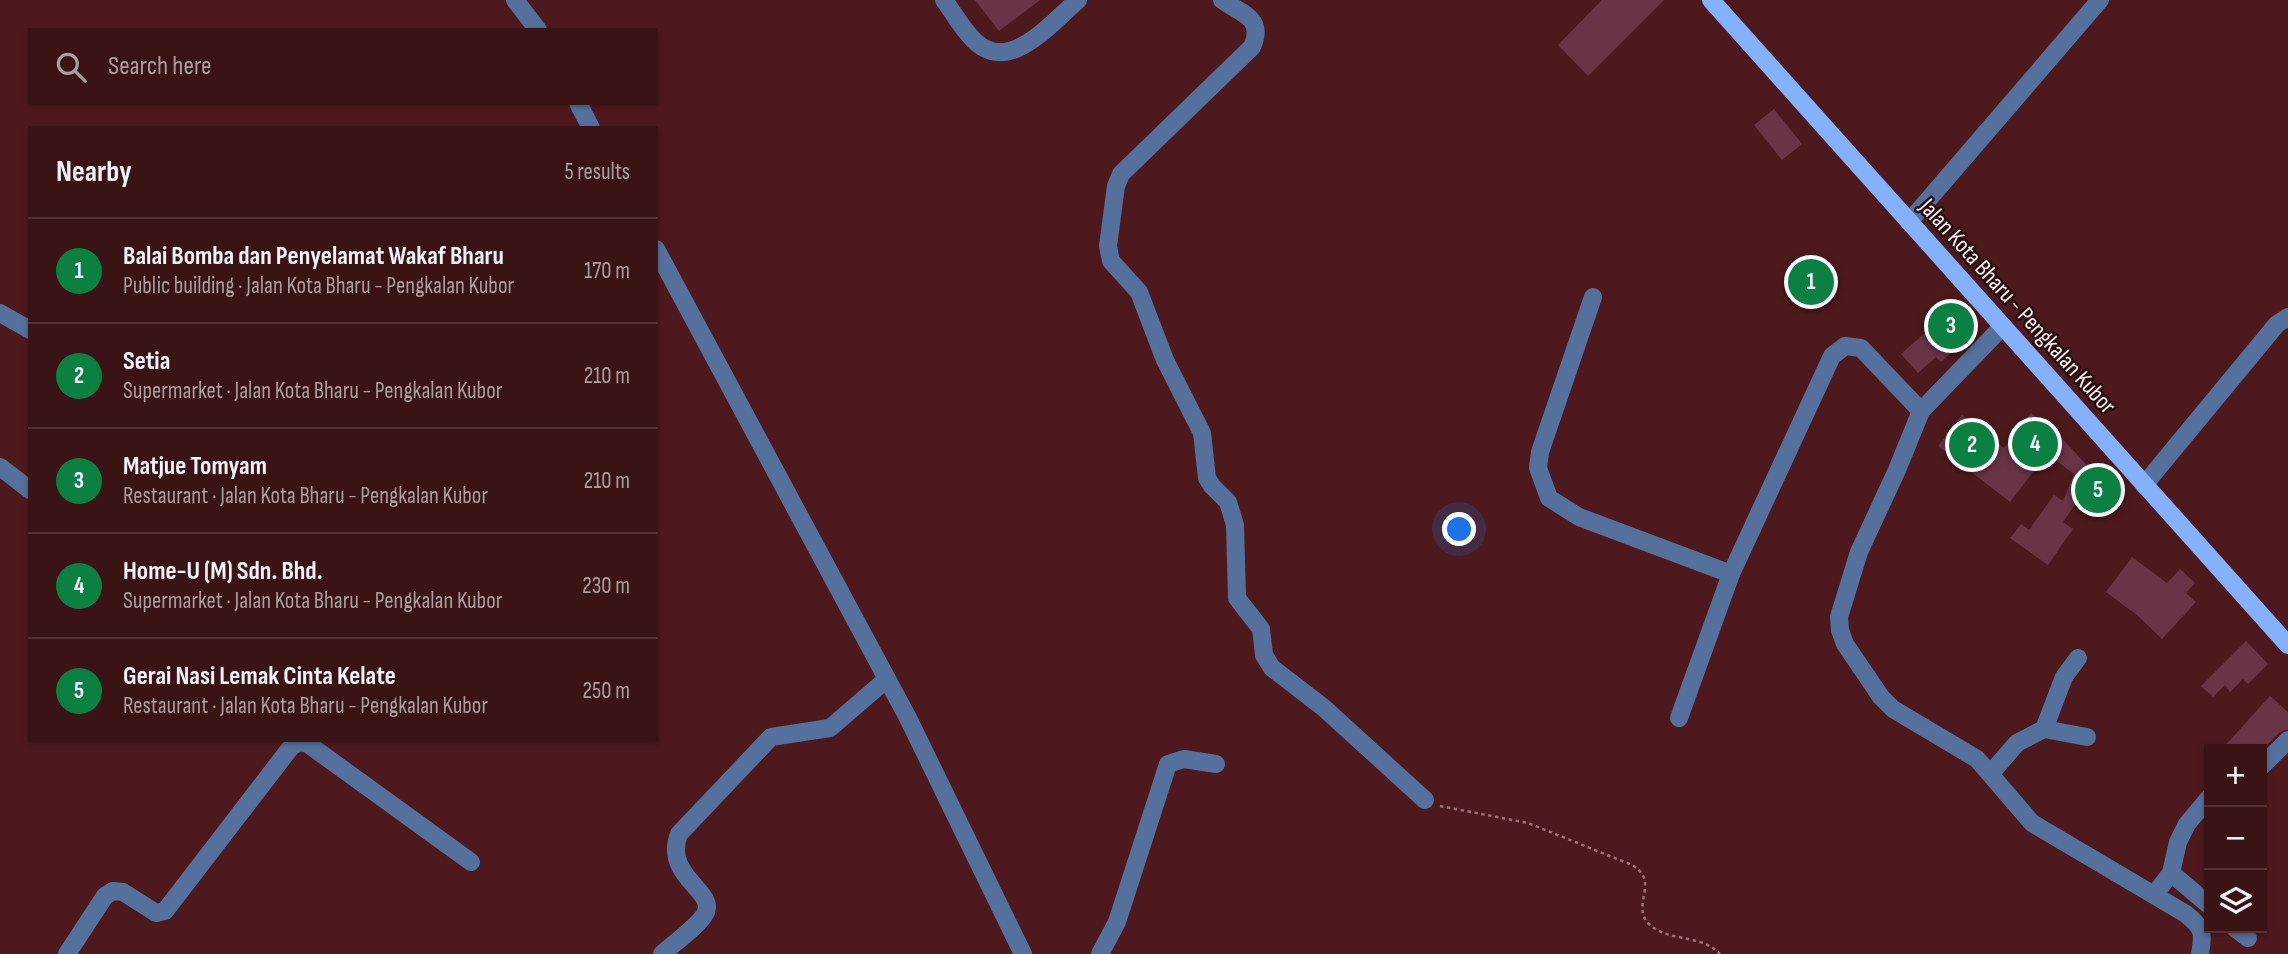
<!DOCTYPE html>
<html lang="en">
<head>
<meta charset="utf-8">
<style>
	:root { --surface:#3a1315; --page:#411c1e; --text:#f1f3f6; --muted:#ab9ea0; --line:#543234; --accent:#0b8043 }
	body { margin:0; font-family:"Sofia Sans Condensed",sans-serif; background:var(--page); color:var(--text) }
	.controls { position:absolute; right:21px; bottom:21px; display:grid; overflow:hidden; border-radius:0px; box-shadow:0 2px 5px #0004 }
	.controls button { width:63px; height:63px; display:grid; place-items:center; padding:0; border:0; border-bottom:2px solid var(--line); background:var(--surface); color:var(--text); font:35px sans-serif }
	.you { position:absolute; left:1460px; top:530px; width:24px; height:24px; margin:-18px; border:5px solid #fff; border-radius:50%; background:#1a73e8; box-shadow:0 0 0 10px #1a73e833 }
	.badge { display:grid; place-items:center; width:46px; height:46px; border-radius:50%; background:var(--accent); color:#fff; font-size:23px; font-weight:700 }
	.pin { position:absolute; translate:-50% -50%; border:4px solid #fff; box-shadow:0 2px 7px #0006 }
	.list { margin:0; padding:0; list-style:none }
	h2 { display:flex; justify-content:space-between; align-items:center; height:91px; margin:0; padding:0 28px; font-size:30px }
	h2 small { font-size:23px; font-weight:400; color:var(--muted) }
	.list li { display:grid; grid-template-columns:46px 1fr auto; gap:21px; align-items:center; box-sizing:border-box; height:105px; padding:0 28px; border-top:2px solid var(--line) }
	.list b { display:block; font-size:26px; white-space:nowrap }
	.list p { margin:0; font-size:23px; white-space:nowrap; color:var(--muted) }
	.list em { font-size:23px; font-style:normal; color:var(--muted) }
	.icon { flex:none; width:38px; height:38px; fill:none; stroke:currentColor; stroke-width:2; stroke-linecap:round; stroke-linejoin:round }
	.map { position:relative; flex:none; width:2288px; height:954px; overflow:hidden }
	.search { position:absolute; background:var(--surface); box-shadow:0 2px 5px #0004; left:28px; top:28px; width:630px; height:77px; display:flex; align-items:center; gap:18px; box-sizing:border-box; padding:0 24px; border-radius:0px; color:var(--muted); font-size:26px }
	.panel { position:absolute; background:var(--surface); box-shadow:0 2px 5px #0004; left:28px; top:126px; width:630px; height:616px; border-radius:0px }
	.map>svg:first-child { display:block }
	.building { fill:#6a3446 }
	.lines { fill:none; stroke-linecap:round; stroke-linejoin:round }
	.path { stroke:#977274; stroke-width:2.5; stroke-dasharray:3.5 3.5; stroke-linecap:butt }
	.minor { stroke:#54709c; stroke-width:18 }
	.major { stroke:#84b1fb; stroke-width:18 }
	.labels { text-anchor:middle; stroke-width:5; stroke-linejoin:round; paint-order:stroke }
	.street-label { font-size:24px; fill:#fceded; stroke:#250e0e }
</style>
</head>
<body>
<div class="map">
<svg width="2288" height="954" viewBox="0 0 2288 954">
	<rect width="100%" height="100%" fill="#4e191c"/>
	<g class="building">
		<polygon points="975,0 1040,0 999,31"/>
		<polygon points="1602,0 1664,0 1588,76 1558,45"/>
		<polygon points="1774,109 1802,144 1782,160 1754,125"/>
		<polygon points="1952,309 1973,332 1941,362 1936,357 1918,373 1901,354"/>
		<polygon points="2031,413 2058,434 2120,501 2111,509 2085,490 2063,522 2073,529 2048,565 2010,538 2021,524 2029,530 2054,495 2063,501 2074,474 2047,454 2010,502 1938,446 1962,415 2004,448"/>
		<polygon points="2132,557 2167,583 2180,569 2195,583 2186,593 2196,602 2162,639 2138,616 2106,592"/>
		<polygon points="2246,641 2268,664 2248,684 2243,679 2230,692 2225,685 2213,697 2201,686"/>
		<polygon points="2270,696 2288,712 2288,729 2280,732 2262,750 2222,749"/>
	</g>
	<g class="lines">
		<path class="path" d="M1440,806L1528,823L1632,865C1661,882 1630,905 1649,924C1667,942 1702,934 1720,954"/>
		<g class="minor">
			<polyline points="515,0 538,30"/>
			<path d="M944,0C953,12 960,25 970,36C1006,79 1049,25 1078,0"/>
			<path d="M1222,0C1241,14 1265,17 1252,47L1121,174L1116,186L1108,246L1111,261L1139,292L1165,360L1202,433L1207,478L1212,486L1228,502L1235,525L1237,598L1261,629L1264,655L1272,668L1324,708L1425,800"/>
			<polyline points="578,103 591,128"/>
			<polyline points="1909,222 2100,0"/>
			<polyline points="656,249 908,718 1023,954"/>
			<polyline points="1593,297 1540,452 1538,468 1549,498 1579,517 1731,574"/>
			<polyline points="0,313 30,330"/>
			<path d="M2003,326L1921,411L1897,470L1859,552L1839,617L1840,630L1845,644L1881,697L1893,709L1977,759L2032,823L2186,914C2203,928 2204,932 2200,954"/>
			<polyline points="0,467 30,490"/>
			<polyline points="2144,485 2277,324 2288,317"/>
			<polyline points="1679,718 1731,574 1832,356 1845,346 1861,348 1921,411"/>
			<polyline points="2044,729 2087,737"/>
			<polyline points="2262,766 2288,740"/>
			<polyline points="1991,773 2017,743 2044,729 2064,677 2078,658"/>
			<polyline points="2171,873 2209,905"/>
			<polyline points="2154,895 2171,873 2178,842 2187,824 2209,798"/>
			<polyline points="2235,928 2248,938"/>
			<polyline points="67,954 105,896 113,891 123,892 156,913 165,911 291,747 299,742 308,744 471,862"/>
			<path d="M662,954C673,944 701,924 706,912C715,891 663,875 679,834L771,737L830,728L887,679"/>
			<polyline points="1100,954 1117,922 1168,764 1184,759 1216,764"/>
		</g>
		<polyline class="major" points="1711,0 2288,645"/>
	</g>
	<g class="labels">
		<g class="street-label">
			<text transform="translate(2018 306) rotate(48)" y="8">Jalan Kota Bharu - Pengkalan Kubor</text>
		</g>
	</g>
</svg>
<div class="controls">
<button>+</button>
<button>−</button>
<button><svg class="icon" aria-label="layers" viewBox="0 0 24 24"><path d="M12 4l9 5-9 5-9-5zM3 14l9 5 9-5"/></svg></button>
</div>
<div class="you"></div>
<div class="pin badge" style="left:1811px;top:282px">1</div>
<div class="pin badge" style="left:1972px;top:445px">2</div>
<div class="pin badge" style="left:1951px;top:326px">3</div>
<div class="pin badge" style="left:2035px;top:444px">4</div>
<div class="pin badge" style="left:2098px;top:490px">5</div>
<div class="search"><svg class="icon" aria-label="search" viewBox="0 0 24 24"><circle cx="10" cy="10" r="6"/><path d="M15 15l6 6"/></svg>Search here</div>
<section class="panel">
<h2>Nearby<small>5 results</small></h2>
<ul class="list">
<li><span class="badge">1</span><div><b>Balai Bomba dan Penyelamat Wakaf Bharu</b><p>Public building · Jalan Kota Bharu - Pengkalan Kubor</p></div><em>170 m</em></li>
<li><span class="badge">2</span><div><b>Setia</b><p>Supermarket · Jalan Kota Bharu - Pengkalan Kubor</p></div><em>210 m</em></li>
<li><span class="badge">3</span><div><b>Matjue Tomyam</b><p>Restaurant · Jalan Kota Bharu - Pengkalan Kubor</p></div><em>210 m</em></li>
<li><span class="badge">4</span><div><b>Home-U (M) Sdn. Bhd.</b><p>Supermarket · Jalan Kota Bharu - Pengkalan Kubor</p></div><em>230 m</em></li>
<li><span class="badge">5</span><div><b>Gerai Nasi Lemak Cinta Kelate</b><p>Restaurant · Jalan Kota Bharu - Pengkalan Kubor</p></div><em>250 m</em></li>
</ul>
</section>
</div>
</body>
</html>
